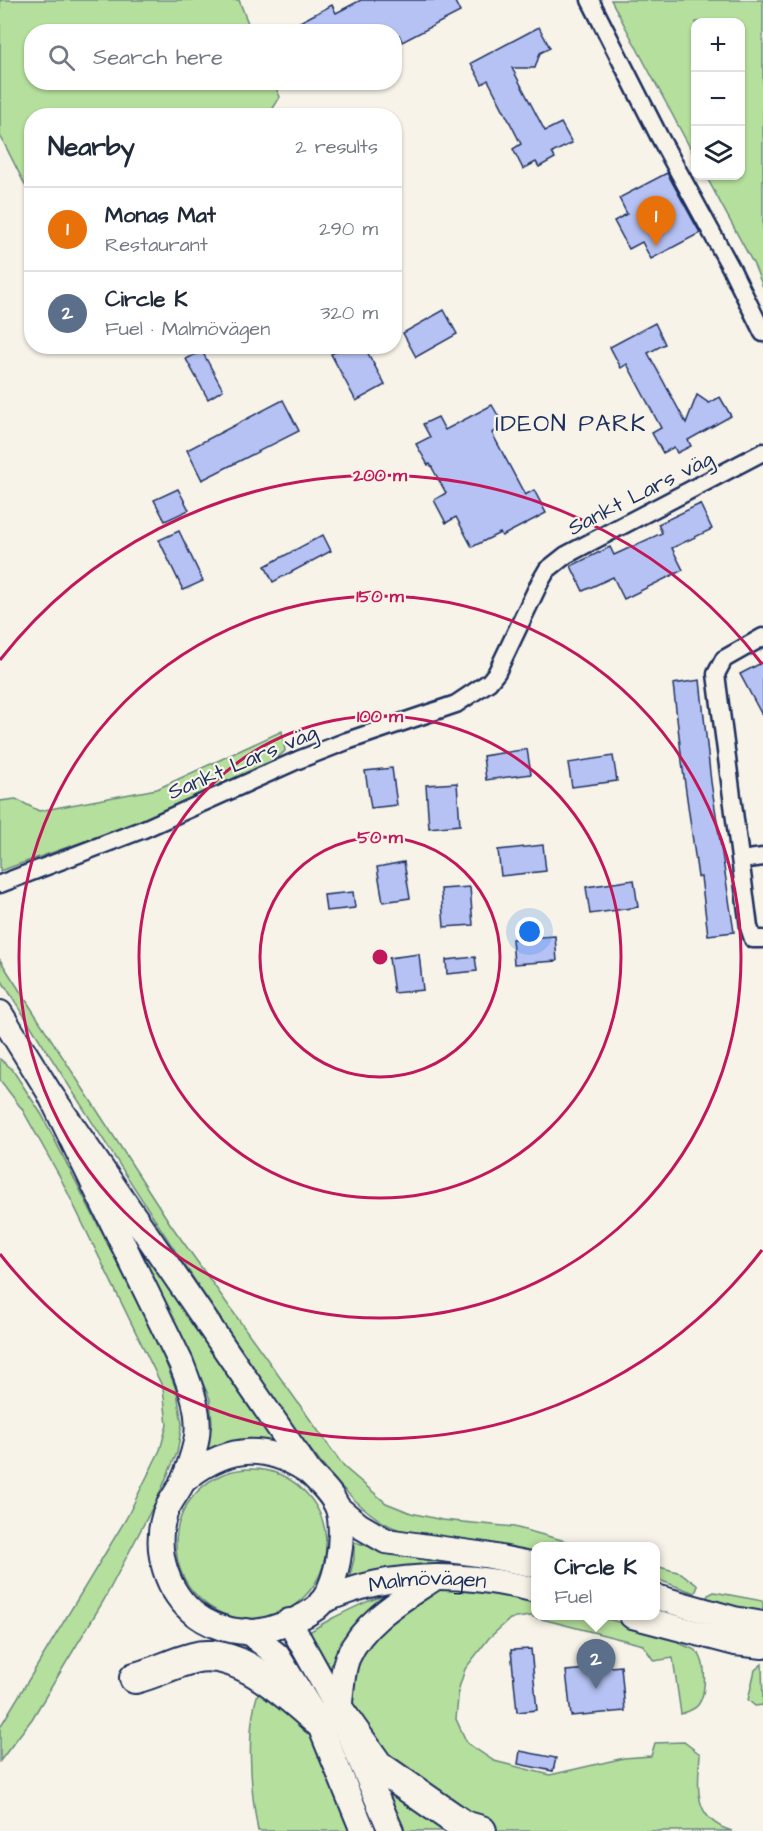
<!DOCTYPE html>
<html lang="en">
<head>
<meta charset="utf-8">
<style>
	:root { --surface:#fff; --page:#f2f2f3; --text:#1f2937; --muted:#747a83; --line:#e0e1e3; --accent:#1f6fb2 }
	body { margin:0; font-family:"Architects Daughter",sans-serif; background:var(--page); color:var(--text) }
	.controls { position:absolute; right:18px; top:18px; display:grid; overflow:hidden; border-radius:12px; box-shadow:0 2px 4px #0004 }
	.controls button { width:54px; height:54px; display:grid; place-items:center; padding:0; border:0; border-bottom:2px solid var(--line); background:var(--surface); color:var(--text); font:30px sans-serif }
	.you { position:absolute; left:530px; top:932px; width:21px; height:21px; margin:-15px; border:4px solid #fff; border-radius:50%; background:#1a73e8; box-shadow:0 0 0 9px #1a73e833 }
	.badge { display:grid; place-items:center; width:39px; height:39px; border-radius:50%; background:var(--accent); color:#fff; font-size:20px; font-weight:700 }
	.pin { position:absolute; translate:-50% -50px; filter:drop-shadow(0 2px 3px #0008) }
	.pin::after { content:''; position:absolute; top:32px; width:21px; height:18px; background:inherit; clip-path:polygon(0 0,100% 0,50% 100%) }
	.popup { position:absolute; left:531px; top:1542px; width:129px; height:78px; box-sizing:border-box; display:grid; place-content:center; border-radius:12px; background:var(--surface); filter:drop-shadow(0 2px 4px #0005); font-size:20px; white-space:nowrap; color:var(--muted) }
	.popup b { font-size:22px; color:var(--text) }
	.popup::after { content:''; position:absolute; left:50%; top:100%; margin-left:-12px; border:12px solid transparent; border-top-color:var(--surface) }
	.list { margin:0; padding:0; list-style:none }
	h2 { display:flex; justify-content:space-between; align-items:center; height:78px; margin:0; padding:0 24px; font-size:26px }
	h2 small { font-size:20px; font-weight:400; color:var(--muted) }
	.list li { display:grid; grid-template-columns:39px 1fr auto; gap:18px; align-items:center; box-sizing:border-box; height:84px; padding:0 24px; border-top:2px solid var(--line) }
	.list b { display:block; font-size:22px; white-space:nowrap }
	.list p { margin:0; font-size:20px; white-space:nowrap; color:var(--muted) }
	.list em { font-size:20px; font-style:normal; color:var(--muted) }
	.icon { flex:none; width:33px; height:33px; fill:none; stroke:currentColor; stroke-width:2; stroke-linecap:round; stroke-linejoin:round }
	.map { position:relative; flex:none; width:763px; height:1831px; overflow:hidden }
	.search { position:absolute; background:var(--surface); box-shadow:0 2px 4px #0004; left:24px; top:24px; width:378px; height:66px; display:flex; align-items:center; gap:15px; box-sizing:border-box; padding:0 21px; border-radius:24px; color:var(--muted); font-size:22px }
	.panel { position:absolute; background:var(--surface); box-shadow:0 2px 4px #0004; left:24px; top:108px; width:378px; height:246px; border-radius:24px }
	.map>svg:first-child { display:block }
	.green { fill:#b5df9c; stroke:#68877d; stroke-width:1.5 }
	.building { fill:#b6c2f3; stroke:#1b2f5e; stroke-width:1.5 }
	.lines { fill:none; stroke-linecap:round; stroke-linejoin:round }
	.street-casing { stroke:#1b2f5e; stroke-width:21 }
	.secondary-casing { stroke:#1b2f5e; stroke-width:28 }
	.highway-casing { stroke:#1b2f5e; stroke-width:34 }
	.street { stroke:#f7f3e8; stroke-width:16 }
	.secondary { stroke:#f7f3e8; stroke-width:24 }
	.highway { stroke:#f7f3e8; stroke-width:30 }
	.ring { fill:none; stroke:#c2185b; stroke-width:3 }
	.labels { text-anchor:middle; stroke-width:4.5; stroke-linejoin:round; paint-order:stroke }
	.street-label { font-size:22px; fill:#1b2f5e; stroke:#f7f3e8 }
	.neighbourhood-label { font-size:24px; letter-spacing:1.5px; fill:#1b2f5e; stroke:#f7f3e8 }
	.centre { fill:#c2185b; stroke:#f7f3e8; stroke-width:3 }
	.ring-label { font-size:18px; text-anchor:middle; font-weight:bold; fill:#c2185b; stroke:#f7f3e8; stroke-width:4.5; stroke-linejoin:round; paint-order:stroke }
</style>
</head>
<body>
<div class="map">
<svg width="763" height="1831" viewBox="0 0 763 1831">
	<rect width="100%" height="100%" fill="#f7f3e8"/>
	<filter id="ink" filterUnits="userSpaceOnUse"><feTurbulence type="fractalNoise" baseFrequency=".0167" numOctaves="2"/><feDisplacementMap in="SourceGraphic" scale="12" xChannelSelector="R" yChannelSelector="G"/><feConvolveMatrix kernelMatrix="1 2 1 2 8 2 1 2 1" color-interpolation-filters="sRGB"/></filter>
	<g filter="url(#ink)">
		<g class="green">
			<polygon points="0,0 239,0 251,31 32,32 32,82 274,83 280,97 269,115 32,116 31,197 0,135"/>
			<polygon points="611,0 763,0 763,287 754,265 706,176 740,176 740,22 696,22 695,157"/>
			<polygon points="282,731 285,751 275,760 133,824 0,871 0,801 16,799 39,811 157,789"/>
			<path d="M0,960L171,1225L344,1467L386,1503L411,1513L442,1520L514,1527L584,1546H536V1555C513,1550 489,1543 465,1539C440,1535 409,1537 386,1524C333,1493 286,1415 252,1365C165,1239 83,1107 0,978Z"/>
			<polygon points="0,1059 12,1069 42,1115 159,1345 177,1392 182,1424 177,1453 158,1497 104,1600 32,1719 0,1761 0,1727 126,1519 160,1450 167,1425 163,1388 60,1177 22,1109 0,1080"/>
			<path d="M140,1238L279,1445C250,1439 233,1438 206,1453L212,1423L210,1399L197,1370L132,1241Z"/>
			<circle cx="251" cy="1544" r="75"/>
			<polygon points="354,1542 392,1553 508,1570 536,1577 536,1584 349,1579 354,1559"/>
			<polygon points="656,1566 681,1573 698,1586 695,1593 656,1579"/>
			<path d="M460,1587L536,1601V1616H595L682,1638L681,1644C689,1647 698,1650 701,1658C706,1669 706,1695 698,1705C694,1710 686,1712 681,1714L673,1658L654,1661L643,1645L530,1616L510,1619L489,1638L465,1669L459,1688L456,1719L467,1743L494,1761L550,1775L624,1758L651,1756L655,1743L684,1742L700,1754C698,1788 692,1819 732,1831H258C251,1793 244,1722 261,1686C275,1656 304,1633 333,1618C353,1608 374,1597 396,1593C417,1589 439,1589 460,1587Z"/>
			<polygon points="714,1592 763,1601 763,1613 705,1601 708,1595"/>
			<polygon points="762,1664 763,1705 755,1706 748,1700 755,1670"/>
		</g>
		<g class="building">
			<polygon points="361,0 454,0 460,12 402,42 399,35 394,37 394,32 281,32 332,5 336,13"/>
			<polygon points="539,27 550,48 540,53 535,68 512,68 545,131 561,123 572,143 552,153 555,158 539,167 536,162 523,169 513,149 521,144 488,80 482,84 471,63"/>
			<polygon points="667,173 700,233 651,259 642,242 629,249 614,221 627,214 619,198"/>
			<polygon points="444,310 457,334 416,357 403,333"/>
			<polygon points="655,323 665,344 648,353 686,423 697,395 709,403 720,397 731,416 688,440 691,446 677,453 674,447 663,453 652,433 661,428 627,364 621,368 610,347"/>
			<polygon points="346,346 364,346 385,385 356,401 331,354"/>
			<polygon points="202,351 223,390 208,399 186,359"/>
			<polygon points="283,400 299,431 202,480 187,450"/>
			<polygon points="492,405 504,426 492,433 525,495 534,490 546,513 502,536 500,533 472,547 456,517 446,523 434,500 446,493 430,464 428,465 416,444 430,437 423,424 438,417 445,430"/>
			<polygon points="178,489 189,510 165,521 154,500"/>
			<polygon points="700,504 712,529 672,548 683,570 624,599 613,577 583,591 571,566 610,547 614,555 662,533 658,524"/>
			<polygon points="179,531 203,581 183,590 159,540"/>
			<polygon points="323,535 331,551 273,582 265,566"/>
			<polygon points="763,662 763,717 740,674"/>
			<polygon points="700,680 711,782 734,932 708,935 701,877 698,877 683,770 673,684"/>
			<polygon points="527,749 531,774 486,780 483,756"/>
			<polygon points="613,756 617,781 572,787 568,763"/>
			<polygon points="392,768 397,805 371,808 365,771"/>
			<polygon points="457,783 460,825 429,828 426,785"/>
			<polygon points="543,845 546,871 501,876 498,850"/>
			<polygon points="404,862 410,898 383,902 377,867"/>
			<polygon points="634,880 638,907 590,914 586,887"/>
			<polygon points="470,887 473,925 444,927 441,889"/>
			<polygon points="353,892 355,908 326,911 324,895"/>
			<polygon points="555,936 557,961 514,964 512,939"/>
			<polygon points="419,954 423,990 394,993 389,958"/>
			<polygon points="475,957 477,971 447,974 446,960"/>
			<polygon points="531,1649 537,1710 517,1712 511,1650"/>
			<polygon points="621,1666 625,1711 571,1716 566,1671"/>
			<polygon points="520,1751 556,1758 553,1771 518,1764"/>
		</g>
		<g class="lines">
			<defs>
				<g id="street">
					<polyline points="590,0 659,136 731,268 763,333"/>
					<polyline points="763,637 724,659 716,674 749,927 753,939 763,939"/>
					<polyline points="741,860 763,857"/>
					<polyline points="0,884 144,829 298,760 347,741 456,704 489,682 497,672 540,582 547,570 566,555 763,452"/>
				</g>
				<g id="secondary">
					<path d="M0,1013L49,1092L310,1473C320,1483 333,1495 338,1509C346,1534 337,1591 316,1608C304,1617 284,1625 270,1629C246,1636 216,1630 196,1615C167,1593 153,1550 165,1513C169,1502 178,1492 183,1481C188,1470 193,1455 196,1442C202,1415 191,1388 181,1363L49,1092"/>
					<path d="M182,1482C222,1448 260,1441 306,1470"/>
					<polyline points="338,1508 360,1526 386,1541 485,1555 536,1565"/>
					<polyline points="656,1597 734,1619 763,1624"/>
					<path id="s1" d="M321,1602C390,1569 464,1572 536,1590"/>
					<polyline points="632,1616 735,1643 763,1646"/>
					<polyline points="289,1621 339,1711 391,1831"/>
					<polyline points="247,1631 277,1655 318,1721 363,1831"/>
					<path d="M339,1711C341,1697 342,1669 348,1657C364,1620 405,1598 436,1577"/>
				</g>
				<g id="highway">
					<path d="M135,1678C155,1673 173,1663 193,1658C237,1646 288,1695 318,1721"/>
					<polyline points="339,1711 378,1766 464,1826 481,1831"/>
				</g>
			</defs>
			<use href="#street" class="street-casing"/>
			<use href="#secondary" class="secondary-casing"/>
			<use href="#highway" class="highway-casing"/>
			<use href="#street" class="street"/>
			<use href="#secondary" class="secondary"/>
			<use href="#highway" class="highway"/>
		</g>
	</g>
	<g class="ring">
		<circle cx="380" cy="957" r="120"/>
		<circle cx="380" cy="957" r="241"/>
		<circle cx="380" cy="957" r="361"/>
		<path d="M762 1250A482 482 0 0 1 0 1254M0 660A482 482 0 0 1 762 664"/>
	</g>
	<g class="labels">
		<g class="street-label">
			<text transform="translate(640 492) rotate(-27)" y="8">Sankt Lars väg</text>
			<text transform="translate(242 761) rotate(-23)" y="8">Sankt Lars väg</text>
			<text dy="8" stroke="none"><textPath href="#s1" startOffset="110">Malmövägen</textPath></text>
		</g>
		<g class="neighbourhood-label">
			<text x="571" y="431">IDEON PARK</text>
		</g>
	</g>
	<circle cx="380" cy="957" r="9" class="centre"/>
	<g class="ring-label">
		<text x="380" y="481">200 m</text>
		<text x="380" y="602">150 m</text>
		<text x="380" y="722">100 m</text>
		<text x="380" y="843">50 m</text>
	</g>
</svg>
<div class="controls">
<button>+</button>
<button>−</button>
<button><svg class="icon" aria-label="layers" viewBox="0 0 24 24"><path d="M12 4l9 5-9 5-9-5zM3 14l9 5 9-5"/></svg></button>
</div>
<div class="you"></div>
<div class="pin badge" style="left:656px;top:246px;background:#e8710a">1</div>
<div class="pin badge" style="left:596px;top:1689px;background:#5c6f8a">2</div>
<div class="popup"><b>Circle K</b>Fuel</div>
<div class="search"><svg class="icon" aria-label="search" viewBox="0 0 24 24"><circle cx="10" cy="10" r="6"/><path d="M15 15l6 6"/></svg>Search here</div>
<section class="panel">
<h2>Nearby<small>2 results</small></h2>
<ul class="list">
<li><span class="badge" style="background:#e8710a">1</span><div><b>Monas Mat</b><p>Restaurant</p></div><em>290 m</em></li>
<li><span class="badge" style="background:#5c6f8a">2</span><div><b>Circle K</b><p>Fuel · Malmövägen</p></div><em>320 m</em></li>
</ul>
</section>
</div>
</body>
</html>
